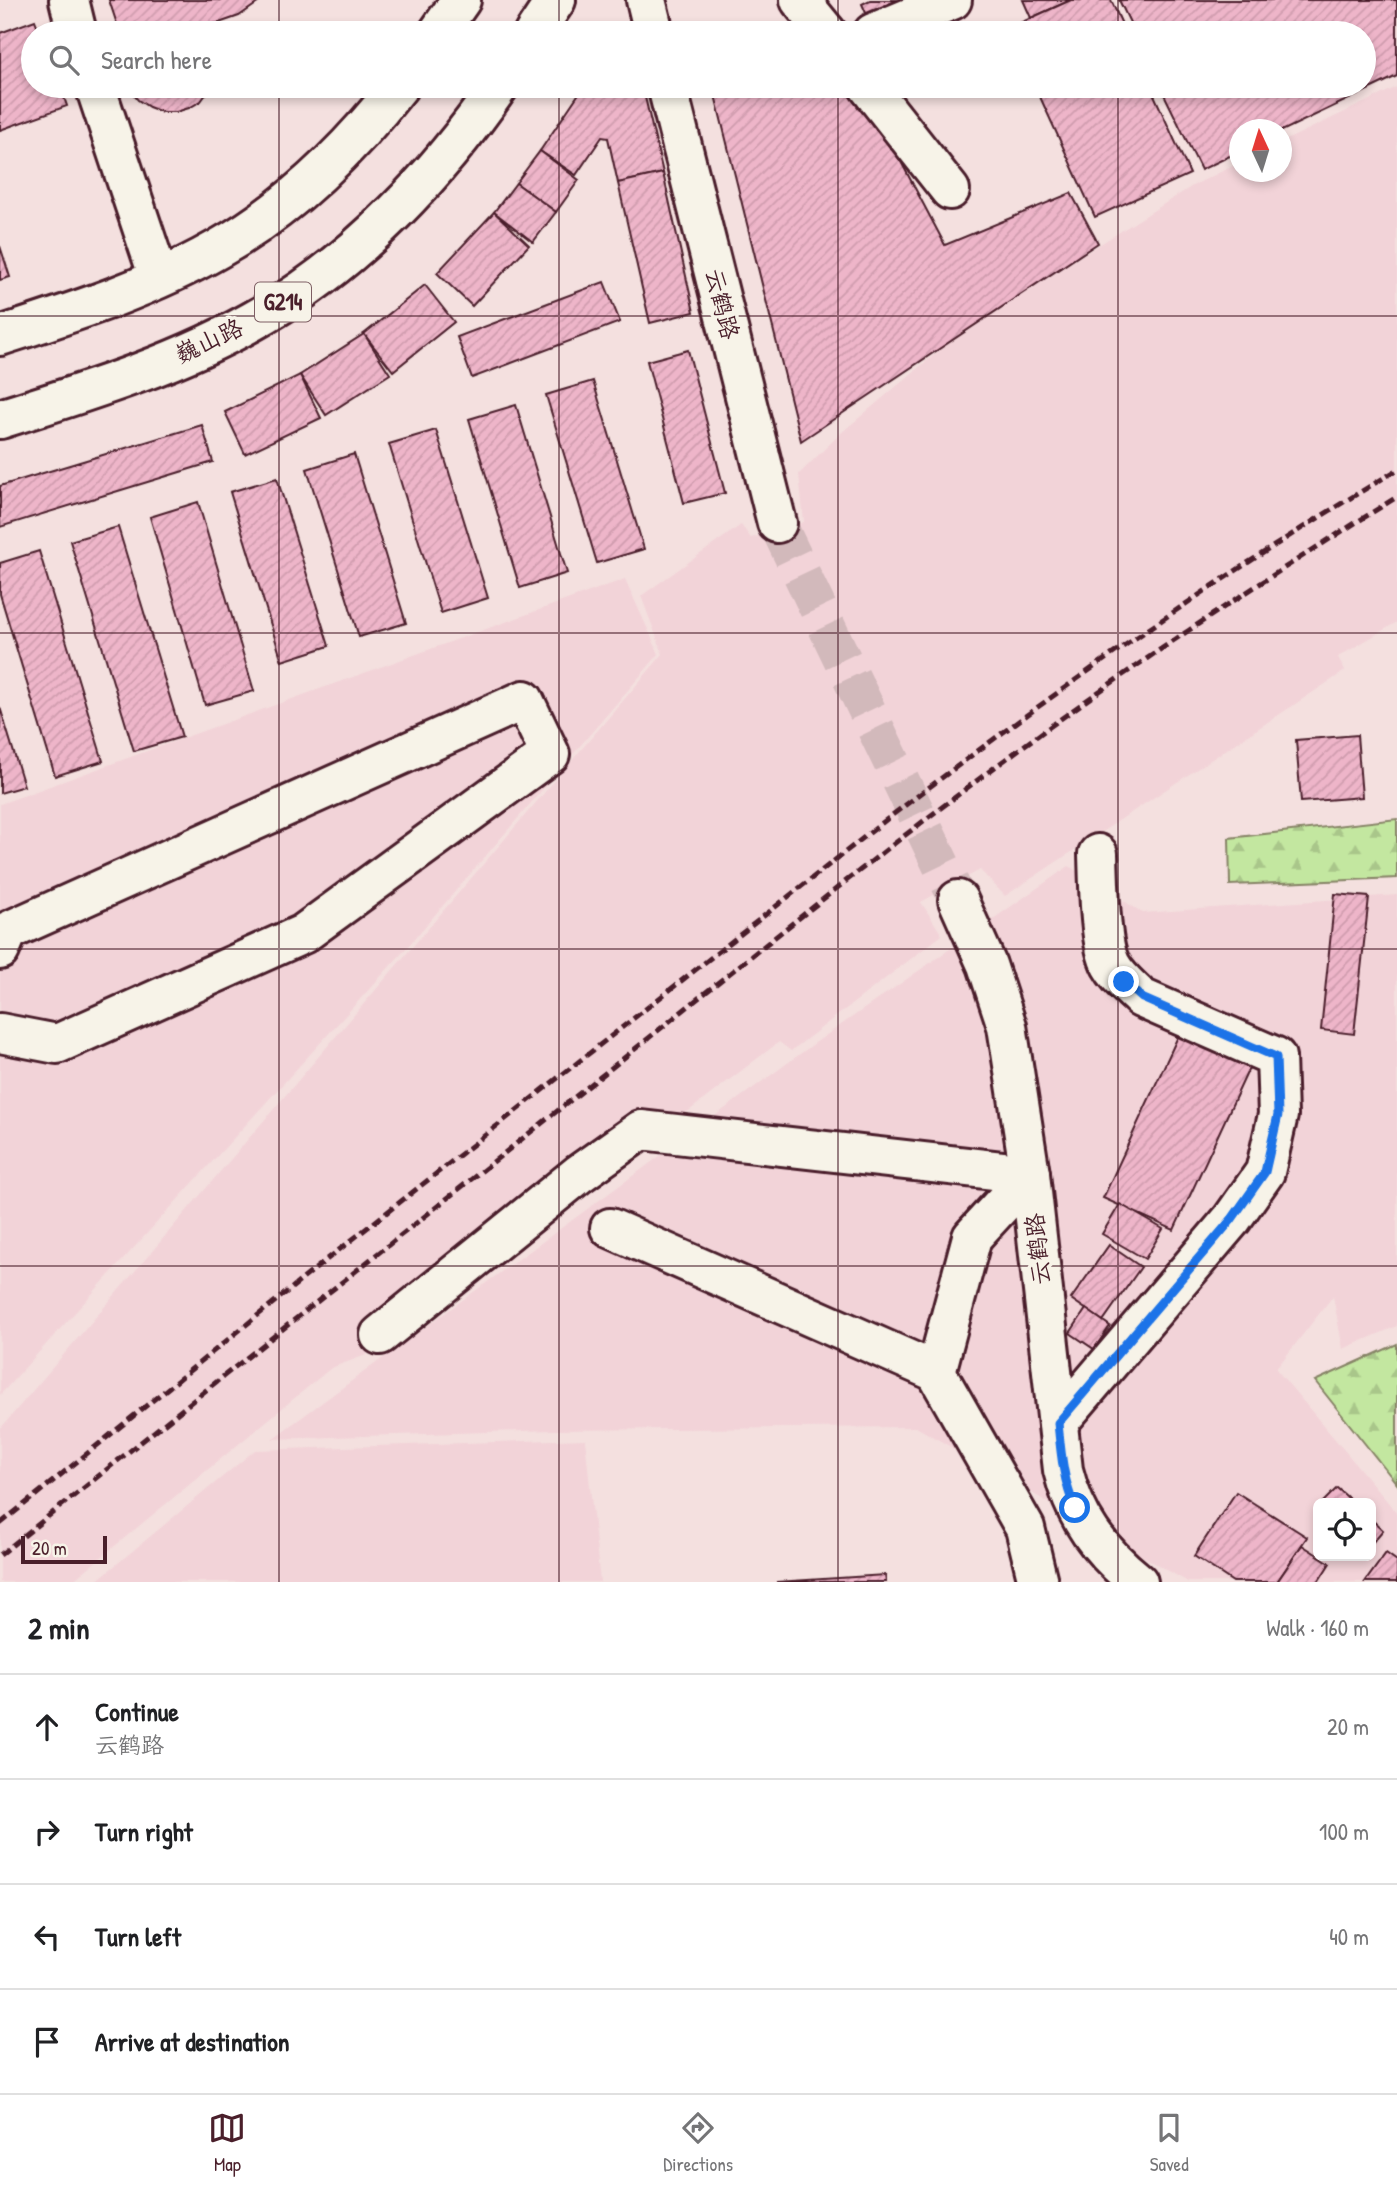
<!DOCTYPE html>
<html lang="en">
<head>
<meta charset="utf-8">
<style>
	:root { --surface:#fff; --page:#f6f6f6; --text:#202124; --muted:#757577; --line:#e0e0e0; --accent:#4a1f2b }
	body { margin:0; font-family:"Patrick Hand","LXGW WenKai TC",sans-serif; background:var(--page); color:var(--text) }
	.controls { position:absolute; right:21px; bottom:21px; display:grid; overflow:hidden; border-radius:10px; box-shadow:0 4px 10px #0003 }
	.controls button { width:63px; height:63px; display:grid; place-items:center; padding:0; border:0; border-bottom:2px solid var(--line); background:var(--surface); color:var(--text); font:35px sans-serif }
	.compass { position:absolute; left:1229px; top:119px; width:63px; height:63px; border-radius:50%; background:var(--surface); box-shadow:0 4px 10px #0003; rotate:356deg }
	.scale { position:absolute; left:21px; bottom:18px; width:86px; box-sizing:border-box; padding-left:7px; border:4px solid #4a1f2b; border-top:0; font-size:19px; line-height:24px; white-space:nowrap; color:#4a1f2b; -webkit-text-stroke:5px #f7f3e8; paint-order:stroke }
	.stop { position:absolute; width:21px; height:21px; margin:-16px; border:5px solid #1a73e8; border-radius:50%; background:#fff }
	.stop.end { background:#1a73e8; border-color:#fff; box-shadow:0 2px 7px #0008 }
	.list { margin:0; padding:0; list-style:none }
	h2 { display:flex; justify-content:space-between; align-items:center; height:91px; margin:0; padding:0 28px; font-size:30px }
	h2 small { font-size:23px; font-weight:400; color:var(--muted) }
	.list li { display:grid; grid-template-columns:46px 1fr auto; gap:21px; align-items:center; box-sizing:border-box; height:105px; padding:0 28px; border-top:2px solid var(--line) }
	.list b { display:block; font-size:26px; white-space:nowrap }
	.list p { margin:0; font-size:23px; white-space:nowrap; color:var(--muted) }
	.list em { font-size:23px; font-style:normal; color:var(--muted) }
	.icon { flex:none; width:38px; height:38px; fill:none; stroke:currentColor; stroke-width:2; stroke-linecap:round; stroke-linejoin:round }
	.map { position:relative; flex:none; width:1397px; height:1582px; overflow:hidden }
	.search { position:absolute; background:var(--surface); box-shadow:0 4px 10px #0003; left:21px; right:21px; top:21px; height:77px; display:flex; align-items:center; gap:18px; box-sizing:border-box; padding:0 24px; border-radius:38px; color:var(--muted); font-size:26px }
	.sheet { height:511px; background:var(--surface) }
	nav { display:flex; justify-content:space-around; align-items:center; box-sizing:border-box; height:98px; border-top:2px solid var(--line); background:var(--surface); font-size:19px; color:var(--muted) }
	nav a { display:grid; justify-items:center; gap:4px }
	nav .on { color:var(--accent) }
	.map>svg:first-child { display:block }
	.built { fill:#f2d3d8; fill-rule:evenodd }
	.forest { fill:url(#forest-firs); stroke:#868366; stroke-width:2 }
	.building { fill:url(#building-hatch); stroke:#4a1f2b; stroke-width:2 }
	.lines { fill:none; stroke-linecap:round; stroke-linejoin:round }
	.minor-tunnel { stroke:#d2b9bb; stroke-width:38; stroke-dasharray:38 19; stroke-linecap:butt }
	.minor-casing { stroke:#4a1f2b; stroke-width:44 }
	.highway-casing { stroke:#4a1f2b; stroke-width:44 }
	.minor { stroke:#f7f3e8; stroke-width:38 }
	.highway { stroke:#f7f3e8; stroke-width:38 }
	.rail { stroke:#4a1f2b; stroke-width:5; stroke-dasharray:10 5; stroke-linecap:butt }
	.route { stroke:#1a73e8; stroke-width:9 }
	.grid { fill:none; stroke:#4a1f2b; stroke-width:2; stroke-opacity:0.55 }
	.labels { text-anchor:middle; stroke-width:7; stroke-linejoin:round; paint-order:stroke }
	.shield { fill:#f7f3e8; stroke:#7e5f64; stroke-width:2 }
	.shield-label { font-size:23px; font-weight:bold; fill:#4a1f2b }
	.street-label { font-size:24px; fill:#4a1f2b; stroke:#f7f3e8 }
</style>
</head>
<body>
<div class="map">
<svg width="1397" height="1582" viewBox="0 0 1397 1582">
	<defs>
		<pattern id="forest-firs" width="22" height="20" patternUnits="userSpaceOnUse" patternTransform="scale(1.75)"><rect width="22" height="20" fill="#c3e7a0"/><path d="M5 1l3.5 6h-7zM16 11l3.5 6h-7z" fill="#a9c68a"/></pattern>
		<pattern id="building-hatch" width="6" height="6" patternUnits="userSpaceOnUse" patternTransform="scale(1.75)"><rect width="6" height="6" fill="#eeb5c9"/><path d="M-1 1l2-2M0 6l6-6M5 7l2-2" fill="none" stroke="#ce9bad"/></pattern>
	</defs>
	<rect width="100%" height="100%" fill="#f4e0df"/>
	<filter id="ink" filterUnits="userSpaceOnUse"><feTurbulence type="fractalNoise" baseFrequency=".0143" numOctaves="2"/><feDisplacementMap in="SourceGraphic" scale="14" xChannelSelector="R" yChannelSelector="G"/><feConvolveMatrix kernelMatrix="1 2 1 2 8 2 1 2 1" color-interpolation-filters="sRGB"/></filter>
	<g filter="url(#ink)">
		<g class="built">
			<polygon points="1397,87 1397,622 1338,657 1345,671 1005,896 980,870 921,902 942,935 791,1051 779,1042 677,1120 644,1150 366,1355 331,1368 71,1582 0,1582 0,1429 663,654 641,596 741,525 751,538 804,522 799,474 841,433 961,332 1194,185 1239,163 1240,172 1282,172 1282,142"/>
			<polygon points="625,579 659,654 403,952 0,1395 0,804"/>
			<path d="M1069,866L1143,913L1397,895V1326L1343,1349L1333,1296L1276,1369L1397,1513V1582H1188L916,1427L553,1430L272,1439L815,1043ZM1318,1503H1371V1556H1318Z"/>
			<polygon points="585,1439 600,1582 95,1582 255,1450"/>
		</g>
		<g class="forest">
			<polygon points="1397,819 1397,878 1230,885 1229,838"/>
			<polygon points="1397,1344 1397,1484 1315,1381"/>
		</g>
		<g class="building">
			<polygon points="109,0 262,0 239,16 219,23 198,26 206,33 120,33"/>
			<polygon points="870,0 940,0 873,29 862,4"/>
			<polygon points="1023,0 1071,0 1031,18"/>
			<polygon points="1071,0 1111,0 1126,33 1011,33 1009,28"/>
			<polygon points="1119,0 1397,0 1397,76 1282,131 1282,130 1240,130 1240,151 1201,170 1160,86 1364,86 1364,33 1135,33"/>
			<polygon points="35,20 40,33 33,33 33,86 60,86 67,106 0,130 0,33"/>
			<polygon points="127,86 212,86 201,101 189,108 176,112 162,112 149,107 138,100"/>
			<polygon points="584,86 601,86 644,93 663,173 618,183 608,138 602,137 576,175 540,151"/>
			<polygon points="716,86 861,86 945,245 1071,193 1098,243 801,441 713,87"/>
			<polygon points="1035,86 1150,86 1190,174 1095,217"/>
			<polygon points="540,151 579,180 556,212 516,183"/>
			<polygon points="663,173 694,312 650,323 618,183"/>
			<polygon points="516,183 556,212 533,242 494,212"/>
			<polygon points="494,212 529,245 472,306 437,273"/>
			<polygon points="0,246 10,277 0,280"/>
			<polygon points="604,282 620,322 472,378 457,337"/>
			<polygon points="425,285 454,322 393,371 364,334"/>
			<polygon points="364,334 390,374 326,415 300,375"/>
			<polygon points="688,350 725,493 684,503 647,361"/>
			<polygon points="300,375 321,418 245,454 225,412"/>
			<polygon points="593,381 644,549 597,563 546,395"/>
			<polygon points="516,405 567,573 520,588 469,419"/>
			<polygon points="202,425 213,462 0,527 0,486"/>
			<polygon points="436,430 488,598 441,613 389,444"/>
			<polygon points="354,454 406,623 359,637 307,469"/>
			<polygon points="277,478 329,646 282,661 230,492"/>
			<polygon points="198,502 254,691 205,705 150,517"/>
			<polygon points="118,527 182,737 134,751 70,541"/>
			<polygon points="39,551 103,761 55,776 0,594 0,563"/>
			<polygon points="0,707 24,786 0,793"/>
			<polygon points="1357,735 1362,797 1301,802 1296,740"/>
			<polygon points="1335,894 1369,897 1354,1034 1321,1030"/>
			<polygon points="1180,1032 1251,1064 1174,1230 1103,1198"/>
			<polygon points="1120,1204 1163,1229 1145,1259 1102,1234"/>
			<polygon points="1109,1245 1141,1267 1103,1321 1071,1299"/>
			<polygon points="1086,1309 1110,1326 1094,1349 1070,1333"/>
			<polygon points="1337,1488 1354,1503 1322,1503"/>
			<polygon points="1236,1492 1307,1537 1277,1582 1233,1582 1194,1556"/>
			<polygon points="1371,1519 1383,1530 1371,1544"/>
			<polygon points="1302,1545 1330,1563 1318,1582 1277,1582"/>
			<polygon points="1386,1553 1397,1561 1397,1582 1365,1582"/>
			<polygon points="885,1575 886,1582 776,1582"/>
		</g>
		<g class="lines">
			<polyline class="minor-tunnel" points="777,523 958,900"/>
			<defs>
				<g id="minor">
					<polyline points="69,0 77,33"/>
					<polyline points="646,0 654,33"/>
					<polyline points="800,0 827,33"/>
					<polyline points="873,33 952,0"/>
					<polyline points="95,86 159,278"/>
					<polyline points="667,86 777,523"/>
					<polyline points="868,86 950,190"/>
					<path d="M958,900L987,965L1007,1026L1030,1174L1063,1470C1075,1519 1100,1551 1138,1582"/>
					<polyline points="0,950 8,931 524,700 550,754 303,934 57,1044 0,1033"/>
					<polyline points="610,1228 936,1372 1025,1528 1038,1582"/>
					<polyline points="380,1335 579,1174 641,1130 1030,1174"/>
					<polyline points="936,1372 972,1237 1030,1174"/>
					<path d="M1058,1423L1232,1219L1265,1172L1278,1115L1276,1057L1141,998C1131,988 1118,978 1111,965C1099,943 1099,882 1098,854"/>
				</g>
				<g id="highway">
					<polyline points="438,33 461,0"/>
					<polyline points="534,33 556,0"/>
					<path d="M0,336C74,312 150,288 218,249C289,209 349,150 399,86"/>
					<path d="M0,419C90,391 184,362 265,314C359,259 438,174 499,86"/>
				</g>
			</defs>
			<use href="#minor" class="minor-casing"/>
			<use href="#highway" class="highway-casing"/>
			<use href="#minor" class="minor"/>
			<use href="#highway" class="highway"/>
			<g class="rail">
				<path d="M0,1524L325,1261L891,816C1054,692 1220,575 1397,470"/>
				<path d="M0,1555C199,1395 400,1236 600,1077C760,949 920,819 1087,700C1188,629 1292,562 1397,497"/>
			</g>
		</g>
	</g>
	<g class="lines" filter="url(#ink)">
		<path class="route" d="M1075,1508C1063,1480 1061,1453 1058,1423L1232,1219L1265,1172L1278,1115L1276,1057L1142,998L1124,982"/>
	</g>
	<path class="grid" d="M279,0V33M559,0V33M838,0V33M1118,0V33M279,86V1582M559,86V1582M838,86V1582M1118,86V1582M0,316H1397M0,633H1397M0,949H1397M0,1266H1397"/>
	<g class="labels">
		<rect class="shield" x="255" y="282.5" width="56" height="39" rx="5"/>
		<g class="shield-label">
			<text x="283" y="310">G214</text>
		</g>
		<g class="street-label">
			<text transform="translate(722 304) rotate(76)" y="8">云鹤路</text>
			<text transform="translate(209 341) rotate(-25)" y="8">巍山路</text>
			<text transform="translate(1038 1249) rotate(-96)" y="8">云鹤路</text>
		</g>
	</g>
</svg>
<div class="controls">
<button><svg class="icon" aria-label="locate" viewBox="0 0 24 24"><circle cx="12" cy="12" r="6"/><path d="M12 2v4M12 18v4M2 12h4M18 12h4"/></svg></button>
</div>
<svg class="compass" viewBox="-18 -18 36 36"><path d="M0-13l5 13h-10z" fill="#e53935"/><path d="M0 13l5-13h-10z" fill="#757577"/></svg>
<div class="scale">20 m</div>
<div class="stop" style="left:1075px;top:1508px"></div>
<div class="stop end" style="left:1124px;top:982px"></div>
<div class="search"><svg class="icon" aria-label="search" viewBox="0 0 24 24"><circle cx="10" cy="10" r="6"/><path d="M15 15l6 6"/></svg>Search here</div>
</div>
<section class="sheet">
<h2>2 min<small>Walk · 160 m</small></h2>
<ul class="list">
<li><svg class="icon" aria-label="ahead" viewBox="0 0 24 24"><path d="M12 20V5M6 11l6-6 6 6"/></svg><div><b>Continue</b><p>云鹤路</p></div><em>20 m</em></li>
<li><svg class="icon" aria-label="right" viewBox="0 0 24 24"><path d="M7 20v-9h11M14 6l5 5-5 5"/></svg><div><b>Turn right</b></div><em>100 m</em></li>
<li><svg class="icon" aria-label="left" viewBox="0 0 24 24"><path d="M17 20v-9H6M10 6l-5 5 5 5"/></svg><div><b>Turn left</b></div><em>40 m</em></li>
<li><svg class="icon" aria-label="arrive" viewBox="0 0 24 24"><path d="M6 21V4h12l-3 4 3 4H6"/></svg><div><b>Arrive at destination</b></div></li>
</ul>
</section>
<nav>
<a class="on"><svg class="icon" aria-label="map" viewBox="0 0 24 24"><path d="M3 6l6-2 6 2 6-2v14l-6 2-6-2-6 2zM9 4v14M15 6v14"/></svg>Map</a>
<a><svg class="icon" aria-label="directions" viewBox="0 0 24 24"><path d="M12 3l9 9-9 9-9-9zM9 14v-3h6M13 9l2 2-2 2"/></svg>Directions</a>
<a><svg class="icon" aria-label="saved" viewBox="0 0 24 24"><path d="M7 4h10v16l-5-4-5 4z"/></svg>Saved</a>
</nav>
</body>
</html>
